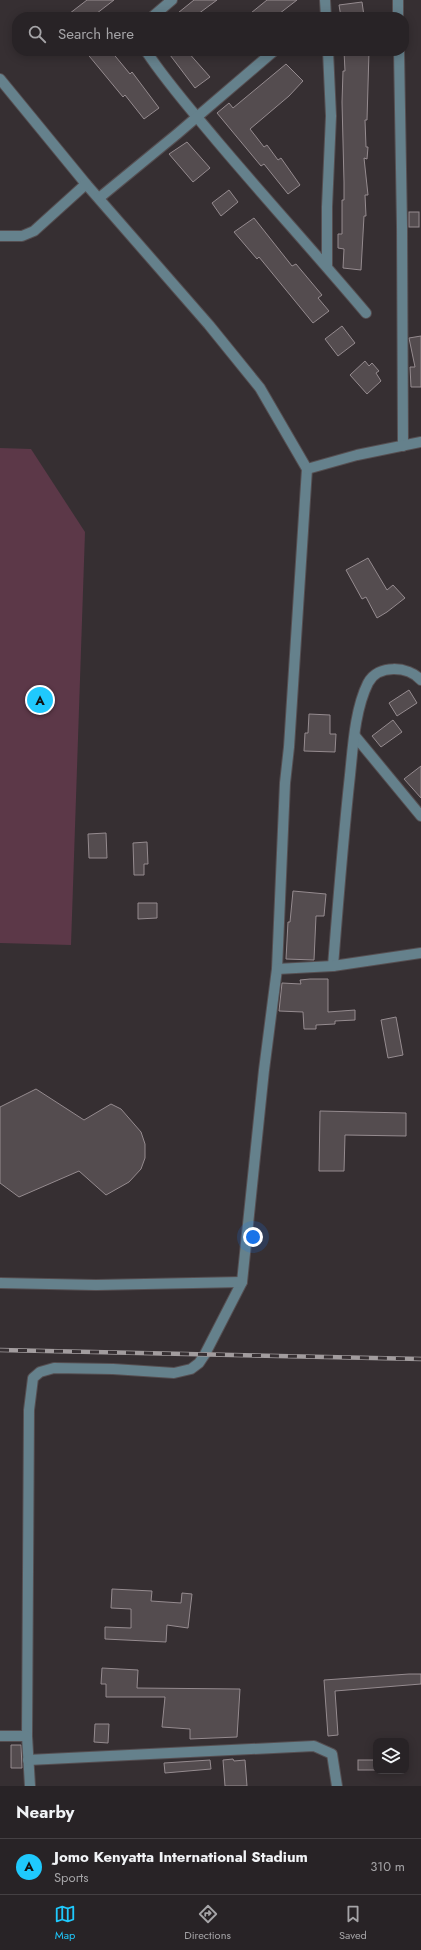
<!DOCTYPE html>
<html lang="en">
<head>
<meta charset="utf-8">
<style>
	:root { --surface:#282326; --page:#302b2e; --text:#f1f3f6; --muted:#a5a4a7; --line:#444043; --accent:#1fc9fd }
	body { margin:0; font-family:Jost,sans-serif; background:var(--page); color:var(--text) }
	.controls { position:absolute; right:12px; bottom:12px; display:grid; overflow:hidden; border-radius:8px; box-shadow:0 2px 10px #0003 }
	.controls button { width:36px; height:36px; display:grid; place-items:center; padding:0; border:0; border-bottom:1px solid var(--line); background:var(--surface); color:var(--text); font:20px sans-serif }
	.you { position:absolute; left:253px; top:1237px; width:14px; height:14px; margin:-10px; border:3px solid #fff; border-radius:50%; background:#1a73e8; box-shadow:0 0 0 6px #1a73e833 }
	.badge { display:grid; place-items:center; width:26px; height:26px; border-radius:50%; background:var(--accent); color:#111; font-size:13px; font-weight:700 }
	.pin { position:absolute; translate:-50% -50%; border:2px solid #fff; box-shadow:0 1px 4px #0006 }
	.list { margin:0; padding:0; list-style:none }
	h2 { display:flex; justify-content:space-between; align-items:center; height:52px; margin:0; padding:0 16px; font-size:17px }
	h2 small { font-size:13px; font-weight:400; color:var(--muted) }
	.list li { display:grid; grid-template-columns:26px 1fr auto; gap:12px; align-items:center; box-sizing:border-box; height:56px; padding:0 16px; border-top:1px solid var(--line) }
	.list b { display:block; font-size:15px; white-space:nowrap }
	.list p { margin:0; font-size:13px; white-space:nowrap; color:var(--muted) }
	.list em { font-size:13px; font-style:normal; color:var(--muted) }
	.icon { flex:none; width:22px; height:22px; fill:none; stroke:currentColor; stroke-width:2; stroke-linecap:round; stroke-linejoin:round }
	.map { position:relative; flex:none; width:421px; height:1786px; overflow:hidden }
	.search { position:absolute; background:var(--surface); box-shadow:0 2px 10px #0003; left:12px; right:12px; top:12px; height:44px; display:flex; align-items:center; gap:10px; box-sizing:border-box; padding:0 14px; border-radius:16px; color:var(--muted); font-size:15px }
	.sheet { height:108px; background:var(--surface) }
	nav { display:flex; justify-content:space-around; align-items:center; box-sizing:border-box; height:56px; border-top:1px solid var(--line); background:var(--surface); font-size:11px; color:var(--muted) }
	nav a { display:grid; justify-items:center; gap:2px }
	nav .on { color:var(--accent) }
	.map>svg:first-child { display:block }
	.green { fill:#5c3848 }
	.building { fill:#544c4f; stroke:#958b8f }
	.lines { fill:none; stroke-linecap:round; stroke-linejoin:round }
	.minor-casing { stroke:#554e51; stroke-width:12 }
	.minor { stroke:#65818c; stroke-width:10 }
	.rail-casing { stroke:#a29c9e; stroke-width:4.5 }
	.rail { stroke:#362f32; stroke-width:3; stroke-dasharray:9; stroke-linecap:butt }
</style>
</head>
<body>
<div class="map">
<svg width="421" height="1786" viewBox="0 0 421 1786">
	<rect width="100%" height="100%" fill="#362f32"/>
	<polygon class="green" points="0,448 31,449 85,532 71,945 0,943"/>
	<g class="building">
		<polygon points="87,0 114,0 92,17 65,17"/>
		<polygon points="194,0 217,0 194,17 173,17"/>
		<polygon points="267,0 297,0 275,17 246,17"/>
		<polygon points="362,2 364,16 341,17 339,5"/>
		<polygon points="85,51 111,51 130,74 132,72 159,108 144,119 125,95 123,97"/>
		<polygon points="167,51 187,51 210,77 195,88"/>
		<polygon points="344,51 369,51 367,120 365,120 366,147 368,147 367,159 364,158 368,195 365,195 366,216 364,216 361,270 343,268 344,249 338,248 338,234 342,234 342,200 344,200 344,182 342,102 343,71 345,71"/>
		<polygon points="286,64 303,81 289,96 250,129 264,147 267,145 278,160 281,158 300,185 288,194 264,164 261,166 217,113 229,103 233,108"/>
		<polygon points="187,142 210,168 193,182 169,154"/>
		<polygon points="229,190 238,202 221,216 212,203"/>
		<rect x="409" y="212" width="10" height="15"/>
		<polygon points="254,218 292,266 296,264 322,295 318,298 329,311 313,323 259,257 257,259 234,232"/>
		<polygon points="342,326 355,343 338,356 325,339"/>
		<polygon points="421,336 421,387 411,387 410,367 415,367 409,338"/>
		<polygon points="365,361 369,366 372,363 379,371 376,373 381,381 367,394 350,375"/>
		<polygon points="368,558 387,590 393,585 405,598 387,612 377,618 366,597 362,599 346,570"/>
		<polygon points="409,690 417,703 397,716 389,703"/>
		<polygon points="309,714 330,715 330,734 336,734 335,752 304,751 305,733 308,733"/>
		<polygon points="393,720 402,732 381,747 372,736"/>
		<polygon points="421,766 421,798 404,779"/>
		<polygon points="106,833 107,858 89,858 88,834"/>
		<polygon points="147,842 148,864 144,864 144,875 134,875 133,843"/>
		<polygon points="293,891 326,894 324,916 316,916 314,960 286,959 288,922 290,922"/>
		<polygon points="138,903 157,903 157,918 138,919"/>
		<polygon points="310,979 328,979 328,1012 355,1010 355,1020 335,1021 335,1024 316,1025 316,1029 304,1029 303,1012 279,1011 282,983 301,984 300,980"/>
		<polygon points="396,1017 403,1055 388,1058 381,1020"/>
		<polygon points="36,1089 84,1120 111,1104 121,1109 141,1132 145,1144 145,1158 141,1169 129,1182 106,1195 79,1171 19,1197 0,1183 0,1107"/>
		<polygon points="320,1111 406,1113 406,1136 345,1135 344,1171 319,1171"/>
		<polygon points="112,1589 152,1591 151,1601 181,1603 182,1593 192,1594 188,1628 167,1625 166,1642 105,1639 105,1627 131,1628 131,1609 111,1608"/>
		<polygon points="102,1668 138,1670 137,1688 240,1689 237,1737 190,1739 190,1729 162,1727 165,1697 106,1697 106,1684 101,1684"/>
		<polygon points="409,1674 421,1674 421,1684 335,1691 338,1735 328,1736 324,1680"/>
		<polygon points="95,1724 109,1724 108,1743 94,1742"/>
		<polygon points="11,1745 21,1745 22,1768 11,1768"/>
		<polygon points="233,1759 234,1761 245,1760 247,1786 225,1786 223,1760"/>
		<polygon points="210,1760 211,1769 165,1773 164,1763"/>
		<rect x="358" y="1760" width="18" height="10"/>
	</g>
	<g class="lines">
		<defs>
			<g id="minor">
				<polyline points="325,0 326,17"/>
				<polyline points="398,0 398,17"/>
				<polyline points="152,17 172,0"/>
				<path d="M146,51C167,83 193,112 217,141C266,199 317,255 366,313"/>
				<polyline points="399,51 402,227 403,446"/>
				<polyline points="0,79 86,184 209,325 260,388 307,469 289,747 285,783 277,969 264,1070 242,1282 205,1354 199,1363 191,1369 174,1373 113,1369 54,1368 40,1372 33,1378 29,1410 27,1736 30,1786"/>
				<polyline points="99,198 177,134 274,51"/>
				<polyline points="0,236 22,236 34,231 86,184"/>
				<polyline points="327,267 327,207 331,116 328,51"/>
				<polyline points="307,469 357,455 421,442"/>
				<polyline points="355,736 421,816"/>
				<path d="M333,966C338,903 343,839 350,775C353,746 355,709 368,683C378,664 408,666 421,680"/>
				<polyline points="277,969 333,966 421,953"/>
				<polyline points="0,1283 96,1285 242,1282"/>
				<polyline points="0,1736 27,1736"/>
				<polyline points="28,1760 314,1746 332,1754 337,1786"/>
			</g>
		</defs>
		<use href="#minor" class="minor-casing"/>
		<use href="#minor" class="minor"/>
		<defs>
			<polyline id="rail" points="0,1350 421,1359"/>
		</defs>
		<use href="#rail" class="rail-casing"/>
		<use href="#rail" class="rail"/>
	</g>
</svg>
<div class="controls">
<button><svg class="icon" aria-label="layers" viewBox="0 0 24 24"><path d="M12 4l9 5-9 5-9-5zM3 14l9 5 9-5"/></svg></button>
</div>
<div class="you"></div>
<div class="pin badge" style="left:40px;top:700px">A</div>
<div class="search"><svg class="icon" aria-label="search" viewBox="0 0 24 24"><circle cx="10" cy="10" r="6"/><path d="M15 15l6 6"/></svg>Search here</div>
</div>
<section class="sheet">
<h2>Nearby<small></small></h2>
<ul class="list">
<li><span class="badge">A</span><div><b>Jomo Kenyatta International Stadium</b><p>Sports</p></div><em>310 m</em></li>
</ul>
</section>
<nav>
<a class="on"><svg class="icon" aria-label="map" viewBox="0 0 24 24"><path d="M3 6l6-2 6 2 6-2v14l-6 2-6-2-6 2zM9 4v14M15 6v14"/></svg>Map</a>
<a><svg class="icon" aria-label="directions" viewBox="0 0 24 24"><path d="M12 3l9 9-9 9-9-9zM9 14v-3h6M13 9l2 2-2 2"/></svg>Directions</a>
<a><svg class="icon" aria-label="saved" viewBox="0 0 24 24"><path d="M7 4h10v16l-5-4-5 4z"/></svg>Saved</a>
</nav>
</body>
</html>
